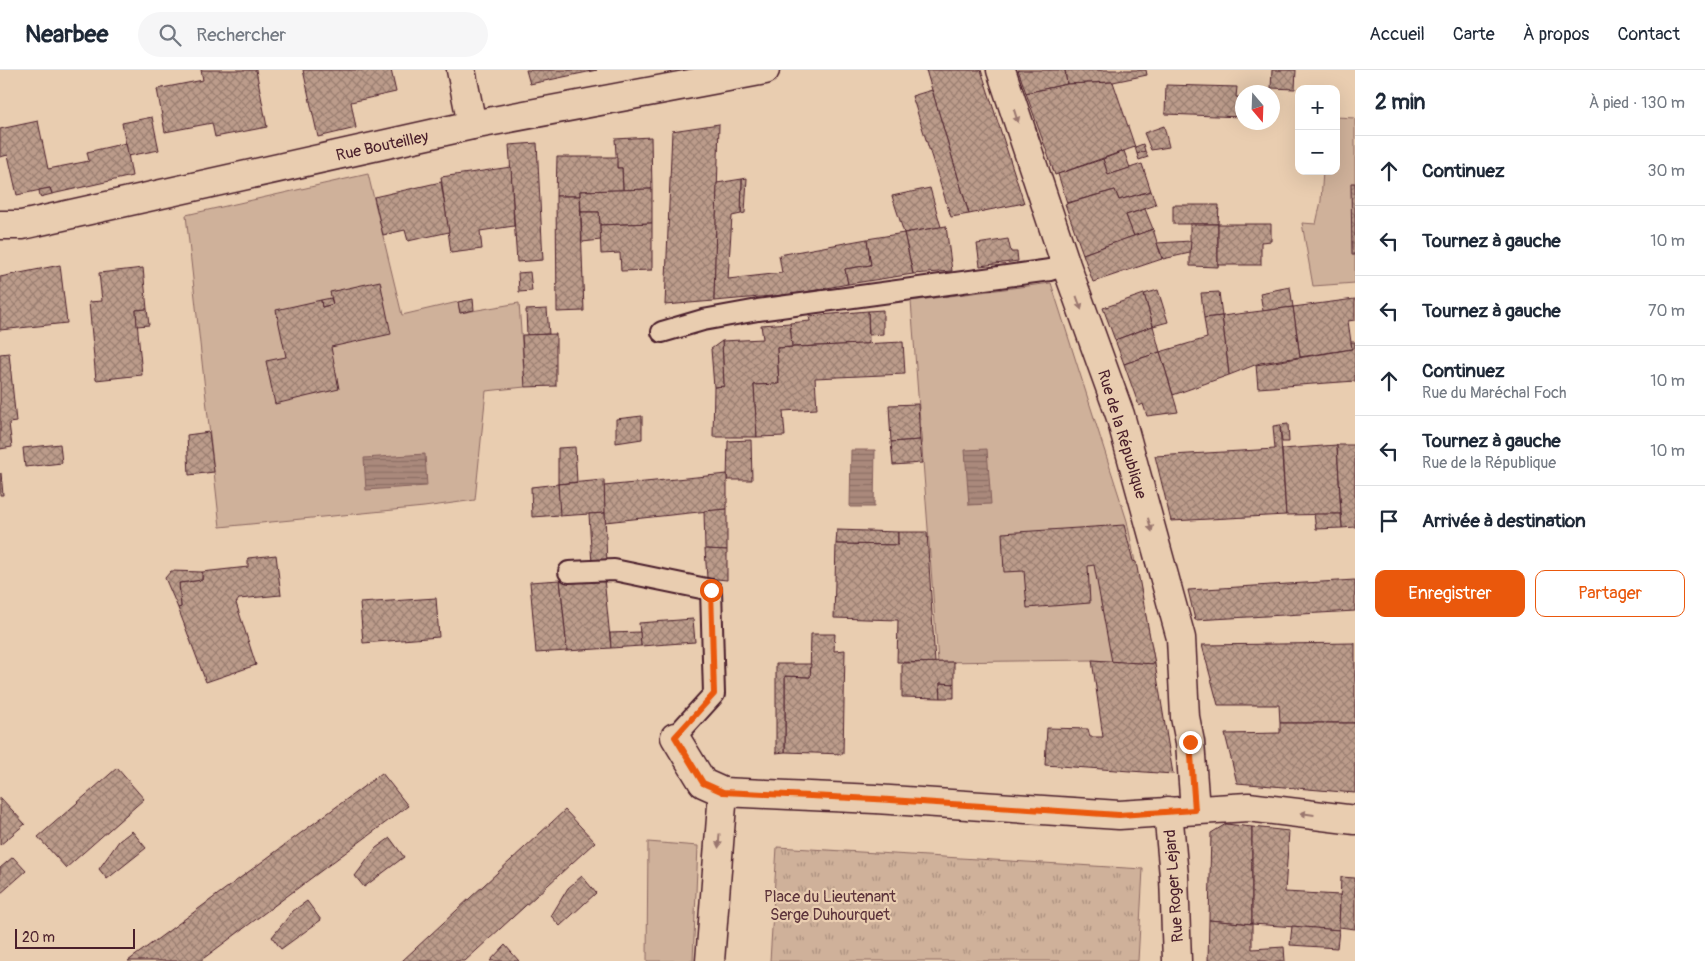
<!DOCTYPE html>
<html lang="fr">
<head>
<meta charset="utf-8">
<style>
	:root { --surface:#fff; --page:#f6f6f7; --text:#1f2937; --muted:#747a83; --line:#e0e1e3; --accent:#ea580c }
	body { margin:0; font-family:Pangolin,sans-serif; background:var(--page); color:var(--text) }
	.controls { position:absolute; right:15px; top:15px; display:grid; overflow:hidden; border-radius:10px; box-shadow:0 5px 20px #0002 }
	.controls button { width:45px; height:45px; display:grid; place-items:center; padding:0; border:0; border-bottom:1px solid var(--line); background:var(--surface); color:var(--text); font:25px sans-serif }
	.compass { position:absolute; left:1235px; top:15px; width:45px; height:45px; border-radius:50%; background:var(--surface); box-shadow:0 5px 20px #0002; rotate:161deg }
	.scale { position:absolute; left:15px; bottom:12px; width:120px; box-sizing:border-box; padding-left:5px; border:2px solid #4a1f2b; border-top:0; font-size:14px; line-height:18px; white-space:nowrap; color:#4a1f2b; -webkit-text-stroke:4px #e9cdb0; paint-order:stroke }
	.stop { position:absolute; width:15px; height:15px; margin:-11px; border:4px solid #ea580c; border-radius:50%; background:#fff }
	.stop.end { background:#ea580c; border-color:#fff; box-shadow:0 1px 5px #0008 }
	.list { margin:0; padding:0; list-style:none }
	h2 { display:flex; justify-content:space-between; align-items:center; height:65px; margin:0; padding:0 20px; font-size:21px }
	h2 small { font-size:16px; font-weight:400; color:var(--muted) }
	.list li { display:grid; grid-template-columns:32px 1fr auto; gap:15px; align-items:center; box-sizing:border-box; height:70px; padding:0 20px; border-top:1px solid var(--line) }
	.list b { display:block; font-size:19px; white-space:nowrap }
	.list p { margin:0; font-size:16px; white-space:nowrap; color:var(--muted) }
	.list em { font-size:16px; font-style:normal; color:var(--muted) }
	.actions { display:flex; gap:10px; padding:15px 20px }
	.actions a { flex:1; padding:11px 0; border:1px solid var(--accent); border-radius:10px; text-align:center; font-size:18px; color:var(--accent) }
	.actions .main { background:var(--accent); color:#fff }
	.icon { flex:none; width:28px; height:28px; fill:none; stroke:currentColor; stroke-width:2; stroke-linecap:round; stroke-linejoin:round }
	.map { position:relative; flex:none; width:1355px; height:891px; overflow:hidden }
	header { display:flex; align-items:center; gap:30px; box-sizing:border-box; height:70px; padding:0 25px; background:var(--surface); border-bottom:1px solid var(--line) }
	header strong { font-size:24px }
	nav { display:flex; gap:28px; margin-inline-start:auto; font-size:18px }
	.search { width:350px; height:45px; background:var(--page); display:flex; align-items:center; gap:12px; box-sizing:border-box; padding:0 18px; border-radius:28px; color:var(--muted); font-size:19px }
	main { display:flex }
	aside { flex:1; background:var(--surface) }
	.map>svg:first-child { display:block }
	.green { fill:#cfb19a; stroke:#8c6862 }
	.park { fill:url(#park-tufts); stroke:#8c6862 }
	.water { fill:url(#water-rules); stroke:#845f5b }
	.building { fill:url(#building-cross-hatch); stroke:#4a1f2b }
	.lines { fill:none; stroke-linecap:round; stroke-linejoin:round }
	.lane-casing { stroke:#4a1f2b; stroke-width:24 }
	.street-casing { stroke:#4a1f2b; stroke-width:31 }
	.lane { stroke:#e9cdb0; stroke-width:20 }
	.street { stroke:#e9cdb0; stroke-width:28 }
	.oneway { fill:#9a766e }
	.route { stroke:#ea580c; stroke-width:6 }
	.labels { text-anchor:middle; stroke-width:4.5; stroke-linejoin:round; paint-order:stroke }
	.street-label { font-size:16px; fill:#4a1f2b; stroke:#e9cdb0 }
	.park-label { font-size:16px; fill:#5e353c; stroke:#e9cdb0 }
</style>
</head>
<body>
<header>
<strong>Nearbee</strong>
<div class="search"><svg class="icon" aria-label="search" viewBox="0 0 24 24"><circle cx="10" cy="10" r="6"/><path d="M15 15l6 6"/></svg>Rechercher</div>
<nav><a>Accueil</a><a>Carte</a><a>À propos</a><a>Contact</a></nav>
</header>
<main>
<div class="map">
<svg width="1355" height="891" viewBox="0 0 1355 891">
	<defs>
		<pattern id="park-tufts" width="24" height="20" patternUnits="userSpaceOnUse" patternTransform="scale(1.25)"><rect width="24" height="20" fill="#cfb19a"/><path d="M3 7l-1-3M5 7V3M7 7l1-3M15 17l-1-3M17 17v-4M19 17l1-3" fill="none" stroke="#aa8f7e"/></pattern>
		<pattern id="water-rules" width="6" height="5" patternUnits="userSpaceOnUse" patternTransform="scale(1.25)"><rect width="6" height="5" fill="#aa897b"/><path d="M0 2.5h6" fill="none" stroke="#8c6f65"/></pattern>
		<pattern id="building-cross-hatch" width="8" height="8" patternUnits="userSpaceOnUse" patternTransform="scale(1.25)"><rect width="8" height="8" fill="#bc9c8b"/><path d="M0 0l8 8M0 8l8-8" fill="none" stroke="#9b7f72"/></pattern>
	</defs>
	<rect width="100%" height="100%" fill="#e9cdb0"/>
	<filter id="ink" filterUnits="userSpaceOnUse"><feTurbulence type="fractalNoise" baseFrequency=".02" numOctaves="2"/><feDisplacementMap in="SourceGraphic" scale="10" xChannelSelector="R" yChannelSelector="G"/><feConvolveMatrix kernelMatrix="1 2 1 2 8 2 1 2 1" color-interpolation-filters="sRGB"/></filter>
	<g filter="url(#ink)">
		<g class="green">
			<polygon points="1336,47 1355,48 1355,213 1313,216 1302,153 1316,154 1321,131 1323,101 1336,101"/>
			<polygon points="368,104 402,245 458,232 460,243 519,233 525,317 486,321 475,430 424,437 220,457 186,145"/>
			<polygon points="1051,213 1127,451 1155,594 1092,590 938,592 911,231"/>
			<polygon points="648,772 698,776 693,891 647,891"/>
		</g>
		<polygon class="park" points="777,777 1143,799 1138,891 770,891"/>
		<g class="water">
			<polygon points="987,379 991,434 969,435 965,380"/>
			<polygon points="851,380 875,380 874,437 850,437"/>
			<polygon points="425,384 427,416 366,420 364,388"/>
		</g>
		<g class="building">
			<polygon points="201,0 256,0 267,57 215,67 212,53 165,62 157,19 203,10"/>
			<polygon points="303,0 391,0 396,22 351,32 356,58 318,67"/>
			<polygon points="526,0 597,0 530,14"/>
			<polygon points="926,0 981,0 1024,133 969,144"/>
			<polygon points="1018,0 1065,0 1067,14 1026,23"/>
			<polygon points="1065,0 1146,0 1147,5 1113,12 1067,14"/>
			<polygon points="1272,0 1296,0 1295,19 1271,18"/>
			<polygon points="1113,12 1135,77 1055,105 1026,23 1067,14"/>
			<polygon points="1166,15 1237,17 1236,27 1242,27 1242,47 1165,44"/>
			<polygon points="932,20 969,144 951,147 912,26"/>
			<polygon points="152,47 159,80 128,86 122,53"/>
			<polygon points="38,51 48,99 89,91 87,82 126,73 132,106 52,124 50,118 17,125 8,85 0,87 0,59"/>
			<polygon points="719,54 714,231 665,235 672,61"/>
			<polygon points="1164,56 1169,77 1151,80 1144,63"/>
			<polygon points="651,67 652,119 623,120 622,98 617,98 615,69"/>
			<polygon points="537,73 543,190 517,192 509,75"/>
			<polygon points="1143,74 1145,81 1137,84 1135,77"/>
			<polygon points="1124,81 1130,98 1108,105 1103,89"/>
			<polygon points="1145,81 1148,87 1139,90 1137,84"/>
			<polygon points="557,87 617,87 617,98 622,98 623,120 580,121 580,126 556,126"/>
			<polygon points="1103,89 1108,105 1142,94 1151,121 1119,130 1115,120 1067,133 1058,104"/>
			<polygon points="511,97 514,156 480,161 482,179 451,183 441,107"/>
			<polygon points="747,108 745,143 741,144 742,109"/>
			<polygon points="742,109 741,144 732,146 728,209 782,203 779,185 867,169 871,195 845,199 848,214 795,224 714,231 717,113"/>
			<polygon points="441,112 449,162 408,171 405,160 383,165 374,127"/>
			<polygon points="1351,113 1355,113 1355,185 1352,185"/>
			<polygon points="50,118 52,124 40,127 39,120"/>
			<polygon points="930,118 941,157 904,163 892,126"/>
			<polygon points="652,119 652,153 600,155 599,142 581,142 580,121"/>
			<polygon points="1115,120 1119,130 1151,121 1156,135 1126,145 1134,166 1083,184 1065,134"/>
			<polygon points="556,126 580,126 584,241 557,242"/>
			<polygon points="1173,135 1219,135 1218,154 1173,154"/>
			<polygon points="1145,139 1153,159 1134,166 1126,145"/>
			<polygon points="581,142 599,142 601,170 582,172"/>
			<polygon points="652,153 652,200 621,201 620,183 601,184 600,155"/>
			<polygon points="1190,154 1218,154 1218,197 1190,196"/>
			<polygon points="1218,154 1271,154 1271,171 1261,172 1261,195 1218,195"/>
			<polygon points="946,156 952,201 913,204 904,163"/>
			<polygon points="1153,159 1162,189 1093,212 1083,184"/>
			<polygon points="904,163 913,204 848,214 845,199 871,195 867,169"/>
			<polygon points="1008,169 1011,182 1017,182 1018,191 980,196 977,174"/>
			<polygon points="1191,171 1190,183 1163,189 1157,173"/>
			<polygon points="60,195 67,253 0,260 0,207"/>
			<polygon points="143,198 147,239 136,240 142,305 96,310 89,232 102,231 99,203"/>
			<polygon points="530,202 532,221 519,222 518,203"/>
			<polygon points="380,211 391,264 331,277 339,319 275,334 266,291 286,287 276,240 321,230 322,237 333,234 330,222"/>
			<polygon points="1290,217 1293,237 1263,241 1260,223"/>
			<polygon points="1158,220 1168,252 1153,256 1144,224"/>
			<polygon points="1219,222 1222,246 1204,248 1201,223"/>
			<polygon points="1144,224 1153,256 1115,270 1103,238"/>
			<polygon points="331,228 333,234 322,237 321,230"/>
			<polygon points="473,229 474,240 460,243 458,232"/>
			<polygon points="1355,229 1355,250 1348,251 1352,279 1300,287 1293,237"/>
			<polygon points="1293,237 1300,287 1260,293 1229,305 1222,246"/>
			<polygon points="147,239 149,255 137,256 136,240"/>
			<polygon points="547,239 549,264 527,265 526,240"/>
			<polygon points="883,240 883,264 869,265 868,241"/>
			<polygon points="868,241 869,274 792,277 790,253 810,251 809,246"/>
			<polygon points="1222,246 1229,305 1173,325 1160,282 1207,268 1204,248"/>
			<polygon points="790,253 792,277 777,278 779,314 754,315 757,367 713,367 714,317 724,316 722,271 763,269 761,255"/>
			<polygon points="1153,256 1160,282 1124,294 1115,270"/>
			<polygon points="556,264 556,316 525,317 522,265"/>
			<polygon points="722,271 724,316 714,317 711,279"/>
			<polygon points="903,272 905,304 815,308 817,339 783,341 785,366 757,367 754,315 779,314 777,278"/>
			<polygon points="1351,272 1355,272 1355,311 1258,318 1256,295 1352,279"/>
			<polygon points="1160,282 1178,342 1147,346 1143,334 1139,336 1124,294"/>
			<polygon points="9,283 16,352 9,353 12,377 0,379 0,284"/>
			<polygon points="918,334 920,370 891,372 889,335"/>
			<polygon points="642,346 642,369 616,373 616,349"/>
			<polygon points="1288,354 1289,372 1282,372 1280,355"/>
			<polygon points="1280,355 1286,445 1171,451 1155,386 1275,379 1273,356"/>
			<polygon points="209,362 214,402 189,405 187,365"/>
			<polygon points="751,370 752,410 727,410 728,371"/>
			<polygon points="920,370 922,393 893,395 891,372"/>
			<polygon points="60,374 62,393 25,397 23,378"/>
			<polygon points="1337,375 1341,444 1286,445 1282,379"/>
			<polygon points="1337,375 1355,375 1355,457 1342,458"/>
			<polygon points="575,377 577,412 558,414 558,378"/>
			<polygon points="1,403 3,425 0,425 0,404"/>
			<polygon points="727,404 727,439 605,452 604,416"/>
			<polygon points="604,410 605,443 559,446 558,414"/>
			<polygon points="558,414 560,445 532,447 531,417"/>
			<polygon points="727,439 727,480 705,479 704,441"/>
			<polygon points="605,443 607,494 592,495 589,444"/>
			<polygon points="1314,444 1341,444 1342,458 1316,459"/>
			<polygon points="1124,455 1133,491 1136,492 1155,594 1112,592 1094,495 1088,496 1090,533 1027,538 1024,501 1004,502 1002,463"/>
			<polygon points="837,460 898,462 898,475 836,474"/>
			<polygon points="898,462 927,462 935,593 897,592 898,550 834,548 836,474 898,475"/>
			<polygon points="705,479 727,480 727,510 707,508"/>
			<polygon points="276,485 281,525 239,529 236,533 256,595 206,612 178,538 181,537 179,513 202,510 202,502 248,497 248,488"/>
			<polygon points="171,501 202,502 202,510 179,513 181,537 178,538 165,508"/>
			<polygon points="604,508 611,578 567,581 560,510"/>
			<polygon points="560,510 567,581 536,583 530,512"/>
			<polygon points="1355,510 1355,541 1195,550 1188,520"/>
			<polygon points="436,528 439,567 363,573 360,533"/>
			<polygon points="693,549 695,572 641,576 639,553"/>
			<polygon points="640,562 641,576 611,578 610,563"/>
			<polygon points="811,564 835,564 834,581 845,580 843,684 785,682 785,606 810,607"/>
			<polygon points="1355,573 1355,653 1280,653 1279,635 1218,635 1202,575"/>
			<polygon points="1092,590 1155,594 1173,704 1045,695 1047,658 1088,659 1090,667 1103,667"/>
			<polygon points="954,592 954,614 940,613 941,628 902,627 902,593"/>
			<polygon points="776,594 811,594 810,607 785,606 785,682 776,683"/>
			<polygon points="940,613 954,614 954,628 941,628"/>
			<polygon points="1280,653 1355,653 1355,723 1237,713 1225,664 1280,663"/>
			<polygon points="117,698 144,729 66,798 38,767"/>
			<polygon points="382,703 408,736 200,891 128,891"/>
			<polygon points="0,727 25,754 0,775"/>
			<polygon points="565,740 595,772 465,891 402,891"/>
			<polygon points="1226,754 1252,757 1252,854 1209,850 1211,763"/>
			<polygon points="1252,757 1289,761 1285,822 1340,825 1339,860 1252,854"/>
			<polygon points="132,761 146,778 107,809 99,799 119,771"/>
			<polygon points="390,768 404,787 364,817 355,806 376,778"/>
			<polygon points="13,787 26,801 0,824 0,798"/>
			<polygon points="582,806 596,823 560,856 551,846 568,818"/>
			<polygon points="1341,807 1355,808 1355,859 1339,857"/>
			<polygon points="307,831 321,850 281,879 272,867 293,841"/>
			<polygon points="1209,850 1252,854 1252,879 1284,877 1285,891 1208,891"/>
			<polygon points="1292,856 1339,860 1337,878 1290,875"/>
			<polygon points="505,875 519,891 490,891"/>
		</g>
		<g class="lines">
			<defs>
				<g id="lane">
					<polyline points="662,262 703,250 758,240 1050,200 1066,195"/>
					<polyline points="569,502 614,500 711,520 714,624 675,667"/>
				</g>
				<g id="street">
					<polyline points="461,0 472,55"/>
					<polyline points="1001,0 1066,195 1120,345 1181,568 1185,647 1190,672 1195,740"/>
					<polyline points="0,155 22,155 472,55 765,0"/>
					<polyline points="675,667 703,713 723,722 875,729 1119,745 1248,737 1355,750"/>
					<polyline points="1168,741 1174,806 1177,891"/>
					<polyline points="710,891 723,722"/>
				</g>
			</defs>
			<use href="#lane" class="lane-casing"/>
			<use href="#street" class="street-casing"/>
			<use href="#lane" class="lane"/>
			<use href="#street" class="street"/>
		</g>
		<defs><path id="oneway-solid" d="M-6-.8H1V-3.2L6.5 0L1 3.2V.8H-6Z" transform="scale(1.25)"/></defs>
		<g class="oneway">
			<use href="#oneway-solid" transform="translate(1016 46) rotate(72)"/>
			<use href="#oneway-solid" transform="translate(1079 233) rotate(70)"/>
			<use href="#oneway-solid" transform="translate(1150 455) rotate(74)"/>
			<use href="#oneway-solid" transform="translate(1307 744) rotate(-173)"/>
			<use href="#oneway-solid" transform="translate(719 771) rotate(94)"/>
		</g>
	</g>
	<g class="lines" filter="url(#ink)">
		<polyline class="route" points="711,520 714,624 675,667 703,713 723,722 875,729 1119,745 1195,740 1190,672"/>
	</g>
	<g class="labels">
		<g class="street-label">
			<text transform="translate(382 75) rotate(-12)" y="6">Rue Bouteilley</text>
			<text transform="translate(1123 364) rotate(73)" y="6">Rue de la République</text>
			<text transform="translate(1173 816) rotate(-94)" y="6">Rue Roger Lejard</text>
		</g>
		<g class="park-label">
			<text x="830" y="832">Place du Lieutenant<tspan x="830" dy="18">Serge Duhourquet</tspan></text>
		</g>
	</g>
</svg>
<div class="controls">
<button>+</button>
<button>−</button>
</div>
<svg class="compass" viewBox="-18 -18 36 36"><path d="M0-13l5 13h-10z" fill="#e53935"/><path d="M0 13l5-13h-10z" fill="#747a83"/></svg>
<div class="scale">20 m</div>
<div class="stop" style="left:711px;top:520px"></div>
<div class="stop end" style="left:1190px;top:672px"></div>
</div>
<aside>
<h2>2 min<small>À pied · 130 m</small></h2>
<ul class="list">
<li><svg class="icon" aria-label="ahead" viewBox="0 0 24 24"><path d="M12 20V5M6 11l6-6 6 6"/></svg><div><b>Continuez</b></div><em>30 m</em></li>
<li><svg class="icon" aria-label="left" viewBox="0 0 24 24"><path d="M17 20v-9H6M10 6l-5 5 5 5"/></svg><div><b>Tournez à gauche</b></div><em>10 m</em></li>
<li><svg class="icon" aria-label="left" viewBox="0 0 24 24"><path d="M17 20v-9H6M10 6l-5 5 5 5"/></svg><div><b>Tournez à gauche</b></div><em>70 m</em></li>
<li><svg class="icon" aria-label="ahead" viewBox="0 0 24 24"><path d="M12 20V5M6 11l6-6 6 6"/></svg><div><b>Continuez</b><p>Rue du Maréchal Foch</p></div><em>10 m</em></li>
<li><svg class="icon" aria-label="left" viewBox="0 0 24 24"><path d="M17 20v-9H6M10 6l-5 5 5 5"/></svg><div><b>Tournez à gauche</b><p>Rue de la République</p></div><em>10 m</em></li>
<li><svg class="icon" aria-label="arrive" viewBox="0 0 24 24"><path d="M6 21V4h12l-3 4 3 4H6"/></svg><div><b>Arrivée à destination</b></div></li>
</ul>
<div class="actions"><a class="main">Enregistrer</a><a>Partager</a></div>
</aside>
</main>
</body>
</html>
